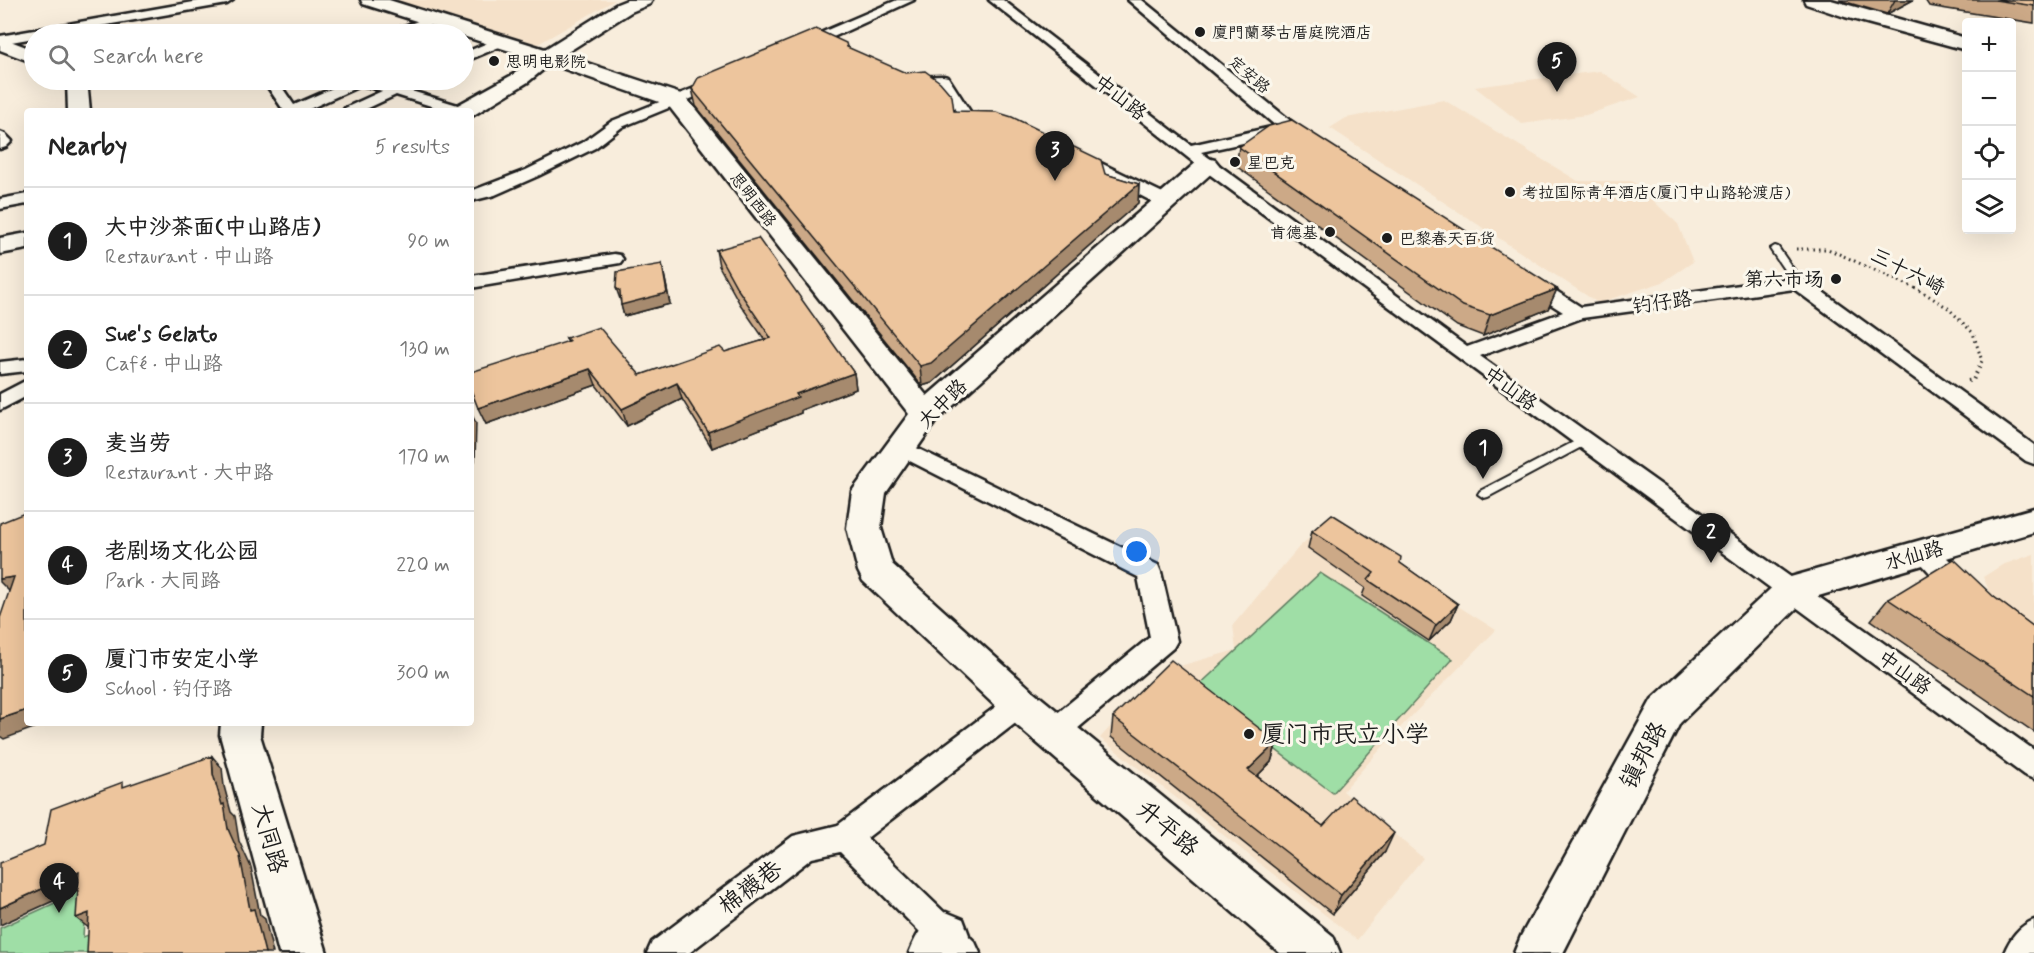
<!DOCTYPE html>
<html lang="en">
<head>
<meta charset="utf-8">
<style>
	:root { --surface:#fff; --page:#f2f2f2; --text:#222; --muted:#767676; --line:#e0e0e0; --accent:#1c1c1c }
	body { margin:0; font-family:Mynerve,"LXGW WenKai TC",sans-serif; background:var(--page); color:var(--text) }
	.controls { position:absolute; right:18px; top:18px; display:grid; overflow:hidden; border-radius:6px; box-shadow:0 6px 24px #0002 }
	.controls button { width:54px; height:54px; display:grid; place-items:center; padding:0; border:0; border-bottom:2px solid var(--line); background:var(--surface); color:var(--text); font:30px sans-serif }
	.you { position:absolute; left:1137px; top:552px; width:21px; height:21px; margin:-15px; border:4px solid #fff; border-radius:50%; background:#1a73e8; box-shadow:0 0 0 9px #1a73e833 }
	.badge { display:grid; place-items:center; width:39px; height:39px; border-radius:50%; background:var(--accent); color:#fff; font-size:20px; font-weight:700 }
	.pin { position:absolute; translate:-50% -50px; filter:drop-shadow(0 2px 3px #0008) }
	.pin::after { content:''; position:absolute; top:32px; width:21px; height:18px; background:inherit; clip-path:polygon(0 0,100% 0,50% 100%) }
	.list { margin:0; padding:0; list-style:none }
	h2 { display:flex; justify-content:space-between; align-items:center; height:78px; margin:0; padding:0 24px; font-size:26px }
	h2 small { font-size:20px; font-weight:400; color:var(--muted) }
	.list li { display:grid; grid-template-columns:39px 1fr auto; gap:18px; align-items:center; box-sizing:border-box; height:108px; padding:0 24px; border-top:2px solid var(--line) }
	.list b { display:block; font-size:22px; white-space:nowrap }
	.list p { margin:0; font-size:20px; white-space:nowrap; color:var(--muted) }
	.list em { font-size:20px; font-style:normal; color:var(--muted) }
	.icon { flex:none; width:33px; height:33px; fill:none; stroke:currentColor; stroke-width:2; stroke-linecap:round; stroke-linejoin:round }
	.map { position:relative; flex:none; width:2034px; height:953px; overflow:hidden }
	.search { position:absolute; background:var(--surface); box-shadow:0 6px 24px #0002; left:24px; top:24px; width:450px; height:66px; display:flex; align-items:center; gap:15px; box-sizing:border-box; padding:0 21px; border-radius:33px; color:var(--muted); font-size:22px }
	.panel { position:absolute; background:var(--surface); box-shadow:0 6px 24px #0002; left:24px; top:108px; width:450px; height:618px; border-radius:6px }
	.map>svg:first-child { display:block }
	.built { fill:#f5e1c9 }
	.green { fill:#9fdea6; stroke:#5e7d61; stroke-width:1.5 }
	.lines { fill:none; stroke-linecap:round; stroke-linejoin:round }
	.lane-casing { stroke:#1c1c1c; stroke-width:4 }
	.street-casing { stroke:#1c1c1c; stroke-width:5 }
	.secondary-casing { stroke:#1c1c1c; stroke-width:5 }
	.path-far1 { stroke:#1c1c1c; stroke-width:3; stroke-dasharray:1.5 4; stroke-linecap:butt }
	.path { stroke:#1c1c1c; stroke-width:4; stroke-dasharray:1.5 4.5; stroke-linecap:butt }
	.lane { fill:#fbf7ec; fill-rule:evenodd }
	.street { fill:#fbf7ec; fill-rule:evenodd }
	.secondary { fill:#fbf7ec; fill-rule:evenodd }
	.wall { fill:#cca987; stroke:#1c1c1c; stroke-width:1.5 }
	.shaded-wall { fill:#a68a6e; stroke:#1c1c1c; stroke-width:1.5 }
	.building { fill:#edc59d; stroke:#1c1c1c; stroke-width:1.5 }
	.poi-dot { fill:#1c1c1c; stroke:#fbf7ec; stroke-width:2 }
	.labels { text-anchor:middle; stroke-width:6; stroke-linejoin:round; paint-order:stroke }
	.far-poi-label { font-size:16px; fill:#1c1c1c; stroke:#fbf7ec; text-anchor:start }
	.far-street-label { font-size:16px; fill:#1c1c1c; stroke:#fbf7ec }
	.street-label { font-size:20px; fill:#1c1c1c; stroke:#fbf7ec }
	.poi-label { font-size:20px; fill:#1c1c1c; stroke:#fbf7ec; text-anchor:end }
	.near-poi-label { font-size:24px; fill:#1c1c1c; stroke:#fbf7ec; text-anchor:start }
	.near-street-label { font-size:24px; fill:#1c1c1c; stroke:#fbf7ec }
</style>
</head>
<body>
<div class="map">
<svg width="2034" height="953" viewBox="0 0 2034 953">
	<rect width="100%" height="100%" fill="#f8eddc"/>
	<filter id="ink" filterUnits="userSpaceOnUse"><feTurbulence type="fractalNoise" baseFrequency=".0167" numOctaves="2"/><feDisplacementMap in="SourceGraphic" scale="12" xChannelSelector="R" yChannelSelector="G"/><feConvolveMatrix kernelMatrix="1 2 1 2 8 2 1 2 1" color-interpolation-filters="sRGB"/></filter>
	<g filter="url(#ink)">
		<g class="built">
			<polygon points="390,0 615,0 538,44"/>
			<polygon points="1600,71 1640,97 1586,115 1522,124 1475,87"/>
			<polygon points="1444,100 1578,181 1632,181 1678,224 1693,262 1663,282 1598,303 1330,128 1346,118"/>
			<polygon points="1326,523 1496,630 1397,731 1343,791 1423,858 1357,940 1100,738 1162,671 1236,650 1233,625 1299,547"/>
			<polygon points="2034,554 2034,639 1999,613 1983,577 2002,565"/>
		</g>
		<g class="green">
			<polygon points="1320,573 1453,659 1333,793 1195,689"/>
			<polygon points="88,865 83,937 94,933 93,953 0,953 0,928 66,898 60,875"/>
		</g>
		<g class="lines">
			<defs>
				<g id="lane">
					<polygon points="1775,246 1778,247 1803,283 1801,285 1798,286 1793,283 1770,249"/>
					<polygon points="1583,437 1587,438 1589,441 1587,444 1488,497 1484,498 1478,494 1480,491"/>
				</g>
				<g id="street">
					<polygon points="205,0 233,0 227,4 54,34 34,34 34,38 0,44 0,36"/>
					<polygon points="897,0 914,0 807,49 802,50 795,46 797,43"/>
					<polygon points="989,0 1003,0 1191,145 1276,126 1128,0 1142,0 1314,140 1306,145 1285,134 1201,152 1467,347 1563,312 1522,286 1520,282 1522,278 1536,278 1581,307 1798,277 1805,279 2034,445 2034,464 2026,461 1794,289 1582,318 1480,356 2034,750 2034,779 2024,775 1201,168"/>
					<polygon points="432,16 439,20 437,23 406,34 388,34 390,31"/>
					<polygon points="499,38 506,42 504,45 464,62 464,53"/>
					<polygon points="943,76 948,77 975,119 992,120 995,123 992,126 966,127 939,84 909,85 902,81 909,77"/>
					<polygon points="722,77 729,81 727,84 622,127 595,148 538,176 495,195 471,201 471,191 526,170 583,142 612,121"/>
					<polygon points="263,80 277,80 294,105 351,80 373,80 394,86 407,80 425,80 423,83 408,90 461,106 463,109 462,111 447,111 396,95 362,111 343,111 345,108 382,91 362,85 305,111 284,111"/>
					<polygon points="0,132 5,134 12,141 6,147 0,149"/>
					<polygon points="1078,152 1171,197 1173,201 1171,205 1159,205 1072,160 1070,157"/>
					<polygon points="27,194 27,204 0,209 0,199"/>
					<polygon points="614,254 620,255 623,259 620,263 471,288 471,276"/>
					<polygon points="27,359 27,371 0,374 0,362"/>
					<polygon points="27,380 27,396 0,410 0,394"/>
					<polygon points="902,441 1158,565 1161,572 1177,641 1173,648 1064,740 1054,744 1044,740 1040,732 1044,724 1150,637 1138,577 894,453 891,448 894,443"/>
					<path d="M1925,543L1934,546L1972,581L1975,588L1972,595C1950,602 1931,572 1916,558L1913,552L1916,546Z"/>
					<polygon points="1020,693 1030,696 1034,704 1030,712 867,838 975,942 980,953 941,953 840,852 812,858 689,953 647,953 652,942 793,836 838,825 1010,696"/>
					<path d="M2034,920V953H2004C2010,938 2019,926 2034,920Z"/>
				</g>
				<g id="secondary">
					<polygon points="361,0 389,0 545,49 617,4 627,0 652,0 650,4 631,12 563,55 684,95 927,396 1199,160 1207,158 1215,160 1219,165 1215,170 936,421 886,493 881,528 892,564 1034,692 1333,936 1340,953 1280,953 1006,716 863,581 858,571 847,528 852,491 909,414 668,105 550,64 528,82 472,116 471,111 453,111 456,106 514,74 532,58 363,4"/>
					<polygon points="1804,0 1831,0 1966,38 1966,50 1845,17 1806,4"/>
					<polygon points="0,37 34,50 34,63 0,50"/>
					<polygon points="67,80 87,80 90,111 68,111"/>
					<polygon points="27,233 27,249 0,254 0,238"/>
					<polygon points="2034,508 2034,532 1805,600 1680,723 1563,953 1514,953 1521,936 1652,699 1780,580"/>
					<polygon points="221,723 261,723 260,735 327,953 279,953 220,735"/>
					<path d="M946,912L963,919L969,935L961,953H909C918,931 924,921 946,912Z"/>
				</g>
			</defs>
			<use href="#lane" class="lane-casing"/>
			<use href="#street" class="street-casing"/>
			<use href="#secondary" class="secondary-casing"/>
			<polyline class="path-far1" points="1796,249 1828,249 1921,291 1948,308 1973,333 1982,361 1979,367"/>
			<polyline class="path" points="1968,381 1973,380 1980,366"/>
			<use href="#lane" class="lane"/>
			<use href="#street" class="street"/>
			<use href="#secondary" class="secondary"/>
		</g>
		<g class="wall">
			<polygon points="1839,0 1913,0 1887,14"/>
			<polygon points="1925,0 2034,0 2034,23 1929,6"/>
			<polygon points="847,47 954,111 1105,174 1139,184 1138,203 932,383 922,386 696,106 692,89"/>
			<polygon points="1239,147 1557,289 1548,309 1483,336 1457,326 1236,166"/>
			<polygon points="716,250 854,373 856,389 801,410 801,413 712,448 682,399 627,426 596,385 486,424 471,390 568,342 566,338 640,375 725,352 765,340 740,304 719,266"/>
			<polygon points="662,264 670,304 624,316 620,299 616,288"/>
			<polygon points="1312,531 1400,563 1458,604 1451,620 1429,641 1362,596 1365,588 1308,548"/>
			<polygon points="1994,597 2034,627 2034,732 1871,620 1888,599"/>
			<polygon points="1113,717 1277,742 1271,762 1257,776 1323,826 1385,852 1333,914 1111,737"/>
		</g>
		<g class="shaded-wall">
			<polygon points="1895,0 1913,0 1887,14"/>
			<polygon points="1139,184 1138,203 932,383 922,386 920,366"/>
			<polygon points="662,264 670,304 624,316 621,305"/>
			<polygon points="1557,289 1548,309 1483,336 1490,315"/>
			<polygon points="590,369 596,385 486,424 478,408"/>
			<polygon points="854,373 856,389 801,410 801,413 712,448 708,432 796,394"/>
			<polygon points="677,383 682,399 627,426 622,409"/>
			<polygon points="471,413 476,423 475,461 471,462"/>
			<polygon points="14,577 13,595 0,582 0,579"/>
			<polygon points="1458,604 1451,620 1429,641 1436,625"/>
			<polygon points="27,710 27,723 47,723 4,739 0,736 0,719"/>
			<polygon points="1277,742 1271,762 1243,790 1248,770"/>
			<polygon points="212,756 222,768 224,786 231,812 235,816 239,841 251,867 260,915 265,919 273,953 265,953 250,910 213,774"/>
			<polygon points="1394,833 1385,852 1333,914 1341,895"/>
			<polygon points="79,872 93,883 0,925 0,908"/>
			<polygon points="89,913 90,929 76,918"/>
		</g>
		<g class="building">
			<polygon points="1995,0 2034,0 2034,6"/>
			<polygon points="816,29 846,43 847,47 906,73 925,71 940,82 952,96 954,111 996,112 1012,117 1101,160 1105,174 1139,184 931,363 920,366 692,89 698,78"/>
			<polygon points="1292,120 1557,289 1490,315 1463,306 1239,147 1269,126"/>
			<polygon points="758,238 854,373 796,394 798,397 708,432 677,383 622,409 590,369 478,408 471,390 471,372 569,341 566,338 599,327 640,375 720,347 725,352 771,338 737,288 716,250"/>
			<polygon points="662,264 667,293 621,305 620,291 616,288 617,272"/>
			<polygon points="27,512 27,710 0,719 0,618 14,577 0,579 0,523"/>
			<polygon points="1332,514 1401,557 1400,563 1458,604 1436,625 1368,580 1374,573 1312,531"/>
			<polygon points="1954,559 1994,597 2034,627 2034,696 1888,599"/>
			<polygon points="1171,660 1277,742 1248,770 1323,826 1351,796 1394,833 1341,895 1113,717"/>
			<polygon points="212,756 213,774 222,805 224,804 228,829 240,856 250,910 254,909 265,953 87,953 89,913 76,918 79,872 0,908 0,863 44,845 51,809 123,782 123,787"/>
		</g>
	</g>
	<g class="poi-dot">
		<circle cx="1200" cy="32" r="6"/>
		<circle cx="494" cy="61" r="6"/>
		<circle cx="1235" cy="162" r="6"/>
		<circle cx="1510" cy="192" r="6"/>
		<circle cx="1330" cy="232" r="6"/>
		<circle cx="1387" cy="238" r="6"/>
		<circle cx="1836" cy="279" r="6"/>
		<circle cx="1249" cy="734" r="6"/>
	</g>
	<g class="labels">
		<g class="far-poi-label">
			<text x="1212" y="38">廈門蘭琴古厝庭院酒店</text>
			<text x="506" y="67">思明电影院</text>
			<text x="1247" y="168">星巴克</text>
			<text x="1522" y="198">考拉国际青年酒店(厦门中山路轮渡店)</text>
			<text x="1318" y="238" text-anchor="end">肯德基</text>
			<text x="1399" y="244">巴黎春天百货</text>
		</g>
		<g class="far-street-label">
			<text transform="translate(1250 74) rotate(40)" y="6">定安路</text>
			<text transform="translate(754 199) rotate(52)" y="6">思明西路</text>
		</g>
		<g class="street-label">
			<text transform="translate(1121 97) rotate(38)" y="7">中山路</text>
			<text transform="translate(1908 271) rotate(27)" y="7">三十六崎</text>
			<text transform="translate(1662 302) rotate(-8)" y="7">钓仔路</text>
			<text transform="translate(1511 388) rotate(36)" y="7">中山路</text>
			<text transform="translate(942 403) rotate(-45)" y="7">大中路</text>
			<text transform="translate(1914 555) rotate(-16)" y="7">水仙路</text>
			<text transform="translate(1905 672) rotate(36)" y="7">中山路</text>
		</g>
		<g class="poi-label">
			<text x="1824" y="286">第六市场</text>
		</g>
		<g class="near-poi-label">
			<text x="1261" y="742">厦门市民立小学</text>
		</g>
		<g class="near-street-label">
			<text transform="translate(1643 755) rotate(-62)" y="8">镇邦路</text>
			<text transform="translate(1168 828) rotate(40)" y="8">升平路</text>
			<text transform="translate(270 838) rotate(74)" y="8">大同路</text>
			<text transform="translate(750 887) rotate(-37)" y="8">棉襪巷</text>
		</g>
	</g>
</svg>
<div class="controls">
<button>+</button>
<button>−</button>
<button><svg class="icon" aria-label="locate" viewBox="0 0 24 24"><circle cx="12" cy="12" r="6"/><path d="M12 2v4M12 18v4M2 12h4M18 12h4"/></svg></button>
<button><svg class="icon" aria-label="layers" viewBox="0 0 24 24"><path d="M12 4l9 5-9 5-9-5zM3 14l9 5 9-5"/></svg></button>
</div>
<div class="you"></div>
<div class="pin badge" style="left:1483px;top:479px">1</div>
<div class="pin badge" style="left:1711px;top:563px">2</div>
<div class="pin badge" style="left:1055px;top:181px">3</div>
<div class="pin badge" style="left:59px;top:913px">4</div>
<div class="pin badge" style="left:1557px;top:92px">5</div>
<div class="search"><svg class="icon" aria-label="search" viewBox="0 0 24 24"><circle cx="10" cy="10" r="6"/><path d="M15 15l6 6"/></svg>Search here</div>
<section class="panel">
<h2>Nearby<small>5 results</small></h2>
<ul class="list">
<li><span class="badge">1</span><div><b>大中沙茶面(中山路店)</b><p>Restaurant · 中山路</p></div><em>90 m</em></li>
<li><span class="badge">2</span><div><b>Sue's Gelato</b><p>Café · 中山路</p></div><em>130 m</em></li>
<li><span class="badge">3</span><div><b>麦当劳</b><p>Restaurant · 大中路</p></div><em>170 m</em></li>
<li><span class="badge">4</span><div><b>老剧场文化公园</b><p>Park · 大同路</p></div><em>220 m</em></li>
<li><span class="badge">5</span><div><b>厦门市安定小学</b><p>School · 钓仔路</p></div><em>300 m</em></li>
</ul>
</section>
</div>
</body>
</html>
